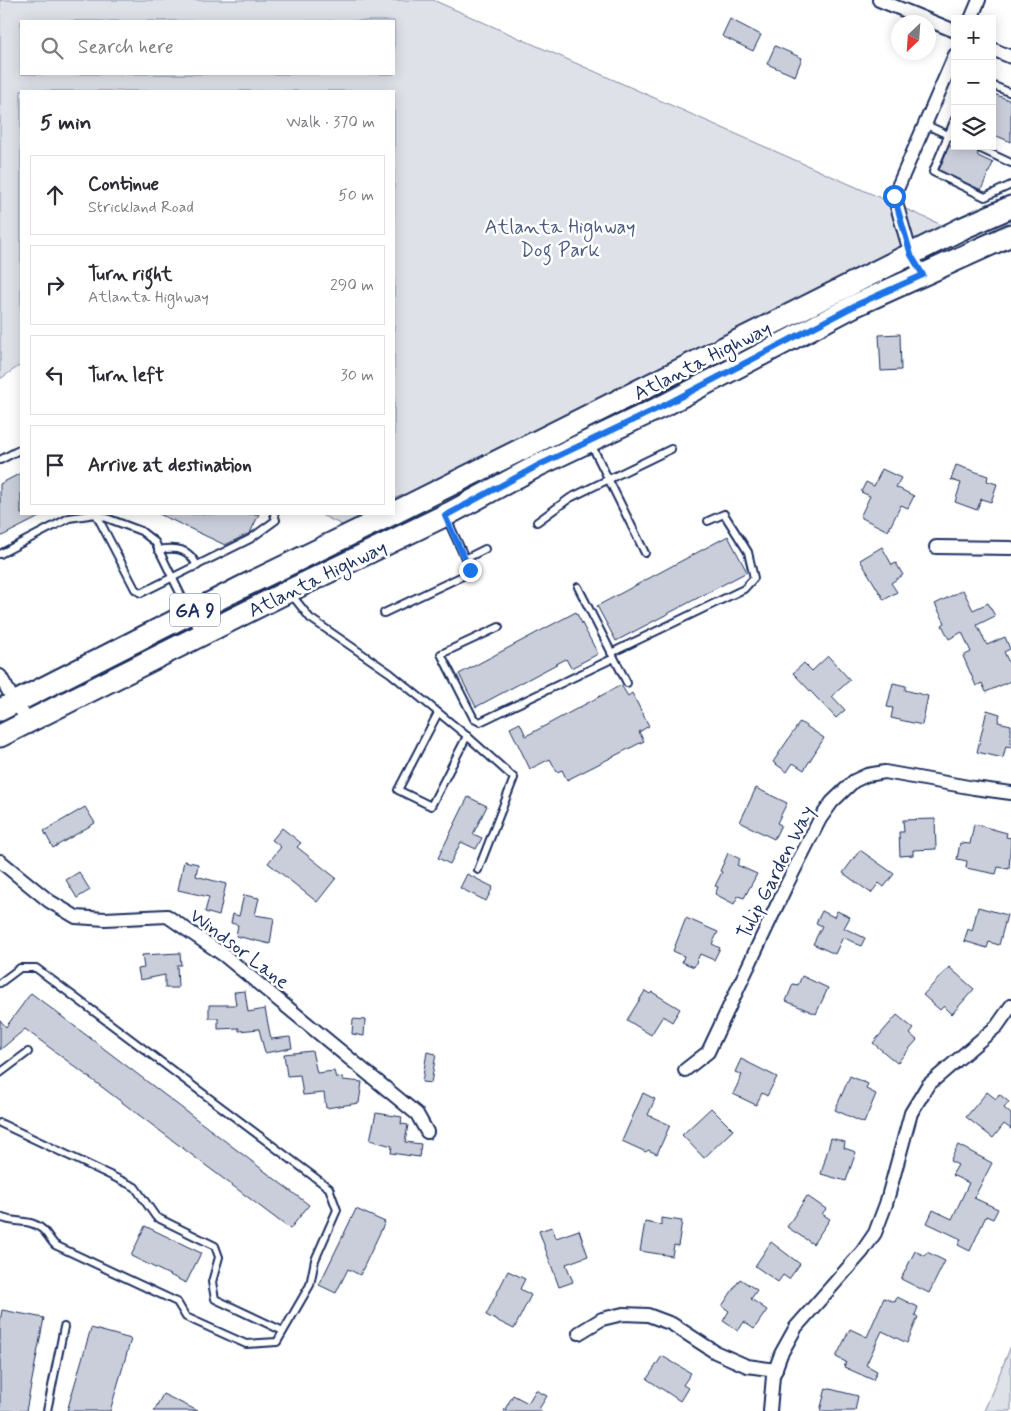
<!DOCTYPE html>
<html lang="en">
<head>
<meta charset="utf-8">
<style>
	:root { --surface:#fff; --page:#f2f2f3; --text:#2b2b33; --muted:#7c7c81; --line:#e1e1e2 }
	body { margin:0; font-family:Mynerve,sans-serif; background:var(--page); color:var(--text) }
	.controls { position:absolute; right:15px; top:15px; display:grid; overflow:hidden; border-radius:0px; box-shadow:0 2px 12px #0003 }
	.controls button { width:45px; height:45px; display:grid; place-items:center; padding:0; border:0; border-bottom:1px solid var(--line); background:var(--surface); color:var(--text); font:25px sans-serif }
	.compass { position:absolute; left:891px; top:15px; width:45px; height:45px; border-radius:50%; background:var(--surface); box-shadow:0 2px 12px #0003; rotate:205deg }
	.stop { position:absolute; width:15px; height:15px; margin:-11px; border:4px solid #1a73e8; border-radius:50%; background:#fff }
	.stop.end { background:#1a73e8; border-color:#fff; box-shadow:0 1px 5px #0008 }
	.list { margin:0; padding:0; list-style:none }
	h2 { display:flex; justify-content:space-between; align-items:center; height:65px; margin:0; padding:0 20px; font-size:21px }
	h2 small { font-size:16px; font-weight:400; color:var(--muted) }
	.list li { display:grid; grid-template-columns:32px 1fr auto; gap:15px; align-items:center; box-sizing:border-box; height:80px; margin:0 10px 10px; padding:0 10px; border:1px solid var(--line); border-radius:0px }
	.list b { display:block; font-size:19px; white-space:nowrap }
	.list p { margin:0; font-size:16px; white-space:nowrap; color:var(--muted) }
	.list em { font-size:16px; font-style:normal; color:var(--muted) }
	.icon { flex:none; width:28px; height:28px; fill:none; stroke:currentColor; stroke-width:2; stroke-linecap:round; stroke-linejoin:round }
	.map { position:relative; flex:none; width:1011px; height:1411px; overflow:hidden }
	.search { position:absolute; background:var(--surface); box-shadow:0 2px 12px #0003; left:20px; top:20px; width:375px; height:55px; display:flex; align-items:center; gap:12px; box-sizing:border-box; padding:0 18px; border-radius:0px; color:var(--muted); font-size:19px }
	.panel { position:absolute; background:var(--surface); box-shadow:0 2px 12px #0003; left:20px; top:90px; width:375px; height:425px; border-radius:0px }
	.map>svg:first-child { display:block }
	.green { fill:#dee1e7; stroke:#7c88a2; fill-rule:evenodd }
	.building { fill:#caceda; stroke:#1b2f5e }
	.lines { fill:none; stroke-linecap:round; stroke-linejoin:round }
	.service-casing { stroke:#1b2f5e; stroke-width:10 }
	.minor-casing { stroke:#1b2f5e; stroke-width:16 }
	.primary-casing { stroke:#1b2f5e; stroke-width:25 }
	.service { stroke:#fff; stroke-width:6 }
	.minor { stroke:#fff; stroke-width:12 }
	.primary { stroke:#fff; stroke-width:21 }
	.route { stroke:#1a73e8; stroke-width:6 }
	.labels { text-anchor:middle; stroke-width:5; stroke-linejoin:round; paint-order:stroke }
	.shield { fill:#fff; stroke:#5f6d8e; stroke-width:1 }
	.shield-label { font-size:19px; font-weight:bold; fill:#1b2f5e }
	.park-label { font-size:20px; fill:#4c5c80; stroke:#fff }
	.street-label { font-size:20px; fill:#1b2f5e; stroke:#fff }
</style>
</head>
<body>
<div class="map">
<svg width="1011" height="1411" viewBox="0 0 1011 1411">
	<rect width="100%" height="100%" fill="#fff"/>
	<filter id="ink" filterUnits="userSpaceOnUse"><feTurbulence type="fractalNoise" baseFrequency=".02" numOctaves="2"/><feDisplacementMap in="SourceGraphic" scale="10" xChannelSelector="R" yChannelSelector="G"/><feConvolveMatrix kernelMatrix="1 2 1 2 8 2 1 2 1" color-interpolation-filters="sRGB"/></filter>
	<g filter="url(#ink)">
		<g class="green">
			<path d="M0,0H433L951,229L394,508V91H21V367L19,366L0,379ZM21,21H394V74H21Z"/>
			<polygon points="319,514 383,514 351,529"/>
			<polygon points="1011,1346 1011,1411 984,1411"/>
		</g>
		<g class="building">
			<polygon points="730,19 761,35 753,51 722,36"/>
			<polygon points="775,46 802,58 795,76 767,64"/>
			<polygon points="992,93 1011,101 1011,142 992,134"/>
			<polygon points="949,146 977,146 978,156 993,163 981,190 939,170"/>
			<polygon points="900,334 901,370 881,371 879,335"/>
			<polygon points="956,465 988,476 987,481 997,484 991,502 981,499 977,510 955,502 961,483 951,480"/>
			<polygon points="882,469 901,478 896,487 914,496 908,508 901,505 888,531 860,517 870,496 861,492 866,482 874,486"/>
			<polygon points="21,473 21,514 45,514 0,537 0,484"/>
			<polygon points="159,514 259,514 250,533 225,545"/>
			<polygon points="728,536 747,572 616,641 597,606"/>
			<polygon points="882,547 892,565 896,563 903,575 891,583 897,592 884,600 860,560"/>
			<polygon points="963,590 973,610 988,603 995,616 977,625 987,645 1005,637 1010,649 1004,652 1011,667 1011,681 986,692 982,683 976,686 963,656 971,652 962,632 949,639 942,625 945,623 935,604"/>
			<polygon points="576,612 598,654 571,668 566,659 476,707 459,674"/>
			<polygon points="828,656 850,680 832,696 845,710 836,718 793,673 804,663 812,671"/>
			<polygon points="893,683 906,686 905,690 928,696 922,725 891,718 893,708 887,707"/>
			<polygon points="621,685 628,696 632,693 649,726 639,732 644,741 567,780 562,770 557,772 550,759 530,769 510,728 520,723 526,736"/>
			<polygon points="987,710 1000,714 998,722 1011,725 1011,747 1006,746 1003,758 977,752"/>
			<polygon points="800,722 824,738 804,770 793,763 787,772 773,762"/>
			<polygon points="756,788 787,803 777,823 781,825 774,839 740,822"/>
			<polygon points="468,797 487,806 473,834 482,838 476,849 461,842 450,864 438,858"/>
			<polygon points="85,807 95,823 53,848 44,831"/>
			<polygon points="935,819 936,849 913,850 913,855 900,856 899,832 904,832 903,820"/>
			<polygon points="974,824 1007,833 1006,837 1011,838 1009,869 998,867 996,874 966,868 967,861 957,859 960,843 970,844"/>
			<polygon points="282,828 301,843 297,847 336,878 317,902 268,863 281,847 272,840"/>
			<polygon points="860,850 894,874 884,887 879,883 871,893 843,873"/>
			<polygon points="728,853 740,859 737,865 757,874 744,898 738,896 734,904 715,894 718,887 715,886 722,872 720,871"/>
			<polygon points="184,861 198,864 196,876 226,884 219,916 205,912 209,897 178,890"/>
			<polygon points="79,872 90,890 77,898 66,880"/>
			<polygon points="467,874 493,887 486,901 460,888"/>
			<polygon points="244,895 259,898 255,915 274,918 270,944 236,936 238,925 231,923 233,914 239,916"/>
			<polygon points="978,907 1007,915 999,945 989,942 987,948 964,941 968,929 972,931"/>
			<polygon points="822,911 834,917 837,911 850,917 844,928 865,938 861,946 843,937 835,954 813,944 822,926 816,923"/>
			<polygon points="686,918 718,932 712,944 720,948 714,960 700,954 694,967 682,962 684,956 673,951"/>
			<polygon points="180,953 181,965 177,965 178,988 165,988 165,975 140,980 138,969 144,968 142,955"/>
			<polygon points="949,967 974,989 952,1014 944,1006 940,1010 923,995"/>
			<polygon points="802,976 828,988 816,1014 786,1001 793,984 798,985"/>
			<polygon points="245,991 248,1012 265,1009 271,1039 290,1037 292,1048 265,1053 259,1029 239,1031 239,1028 218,1029 218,1018 209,1018 209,1005 236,1005 234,992"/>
			<polygon points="645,991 650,994 652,992 680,1009 672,1022 663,1016 651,1035 627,1020"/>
			<polygon points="31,993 309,1205 290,1229 25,1029 0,1050 0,1020 6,1027"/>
			<polygon points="897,1015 914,1029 910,1034 917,1040 897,1063 873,1043"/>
			<polygon points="353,1019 365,1020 364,1036 352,1034"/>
			<polygon points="312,1051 317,1073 334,1071 336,1078 343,1077 343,1080 362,1082 359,1103 326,1108 324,1093 303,1095 300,1075 287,1076 284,1054"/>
			<polygon points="427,1052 436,1054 431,1083 422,1082"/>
			<polygon points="741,1059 777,1077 767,1096 762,1093 756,1105 733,1094 742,1075 735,1072"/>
			<polygon points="850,1076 868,1084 866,1089 876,1094 864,1123 835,1110"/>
			<polygon points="987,1092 996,1099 999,1094 1009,1102 1004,1108 1011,1114 1011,1129 1004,1124 993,1138 966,1117"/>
			<polygon points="643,1093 655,1099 648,1115 670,1125 657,1154 648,1150 646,1152 622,1141"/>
			<polygon points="711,1108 733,1130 704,1158 682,1135"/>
			<polygon points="376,1113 402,1117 401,1124 408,1125 405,1142 421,1144 419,1157 391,1153 392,1146 370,1140"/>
			<polygon points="831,1138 845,1142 844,1148 856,1152 846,1181 821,1174"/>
			<polygon points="958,1145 992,1163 974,1198 998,1209 993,1219 986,1216 970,1251 958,1245 961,1239 927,1223 933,1210 952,1219 969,1183 952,1175 958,1165 950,1161"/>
			<polygon points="807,1196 826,1209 822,1214 830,1219 813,1244 787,1227"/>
			<polygon points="356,1209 385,1222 360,1275 348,1269 336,1293 319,1285"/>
			<polygon points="661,1218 682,1221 678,1246 674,1245 672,1256 640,1251 645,1222 661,1225"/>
			<polygon points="145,1226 201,1253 186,1283 131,1256"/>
			<polygon points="552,1227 556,1238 579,1230 588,1256 566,1264 573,1282 559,1287 539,1231"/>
			<polygon points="771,1242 800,1264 789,1279 783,1275 778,1282 755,1266"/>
			<polygon points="915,1251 925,1256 927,1252 945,1261 929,1293 901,1279"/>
			<polygon points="508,1271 525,1279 520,1289 531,1295 514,1329 486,1315"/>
			<polygon points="740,1279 757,1290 751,1299 767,1310 754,1329 744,1322 738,1331 723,1321 729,1311 722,1306"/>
			<polygon points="897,1297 918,1307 915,1315 918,1317 907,1343 882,1331 866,1365 877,1371 873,1380 844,1367 846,1362 836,1357 850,1329 867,1337 884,1298 895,1302"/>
			<polygon points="2,1310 44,1318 26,1411 0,1411 0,1322"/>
			<polygon points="91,1328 131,1339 110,1411 67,1411"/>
			<polygon points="662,1356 691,1373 683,1385 688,1388 680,1401 647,1379"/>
			<polygon points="826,1388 858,1396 855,1411 820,1411"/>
			<polygon points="536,1390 547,1396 539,1409 542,1411 504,1411 513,1395 528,1403"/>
			<polygon points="163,1394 198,1411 154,1411"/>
		</g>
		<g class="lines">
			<defs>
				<g id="service">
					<polyline points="992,85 1011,93"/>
					<polyline points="955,119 933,172 985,197 1011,185"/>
					<polyline points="924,124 955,138"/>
					<polyline points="981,149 1011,163"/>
					<polyline points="591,444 645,553"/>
					<polyline points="0,460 21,449"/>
					<polyline points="96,514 135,589 141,593 250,539 276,520 274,514"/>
					<polyline points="96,514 141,531 155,542 199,632"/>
					<polyline points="447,519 470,569"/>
					<polyline points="537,522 570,498 671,449"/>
					<path d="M158,550C176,547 189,548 197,566"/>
					<polyline points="0,554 69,518 96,514"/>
					<polyline points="465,559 485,549"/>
					<polyline points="578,587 627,683"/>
					<polyline points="291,594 310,618 390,673 467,736 514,778 478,870"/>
					<polyline points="384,613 471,572"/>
					<polyline points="499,627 441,654 474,719 480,722 614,658"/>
					<polyline points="611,653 744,589 754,578 748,552 724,514 708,521"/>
					<polyline points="438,713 398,790 431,806 467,736"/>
					<path d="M0,983L20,968H36L329,1188L337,1210L315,1260L310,1285L277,1342L246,1344L186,1317L177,1302L55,1245C50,1240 47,1233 42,1229C30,1218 14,1224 0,1217"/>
					<polyline points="0,1073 28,1052"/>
					<polyline points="0,1123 135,1187 156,1217 215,1246 219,1257 212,1282 215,1299 283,1331"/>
					<polyline points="47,1411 64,1327"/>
				</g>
				<g id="minor">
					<polyline points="879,0 955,31"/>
					<polyline points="971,19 979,0"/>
					<polyline points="992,49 1011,57"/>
					<polyline points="923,275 911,255 894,196 955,55"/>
					<polyline points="936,547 1011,548"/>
					<polyline points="0,676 15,703 30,722"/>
					<polyline points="0,861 49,901 76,917 105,919 167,916 225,956 417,1114 427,1132"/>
					<polyline points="685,1070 708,1052 787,884 820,819 832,802 854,781 867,775 885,772 974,788 1011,793"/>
					<polyline points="579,1333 602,1319 623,1314 648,1315 672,1324 715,1352 747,1366 776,1370"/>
					<polyline points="770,1411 773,1376 781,1354 796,1327 862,1252 875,1233 886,1204 911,1113 928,1085 997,1026 1011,1006"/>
				</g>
				<g id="primary">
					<polyline points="394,513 963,228 1011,207"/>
					<polyline points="0,710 242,587 392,514"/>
					<polyline points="0,736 289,591 450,513 539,465 663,406 856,305 1011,235"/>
				</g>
			</defs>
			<use href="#service" class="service-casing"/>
			<use href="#minor" class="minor-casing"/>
			<use href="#primary" class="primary-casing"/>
			<use href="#service" class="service"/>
			<use href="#minor" class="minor"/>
			<use href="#primary" class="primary"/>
		</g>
	</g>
	<g class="lines" filter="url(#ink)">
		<polyline class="route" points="470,570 445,516 539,465 663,406 856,305 923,275 911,255 894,196"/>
	</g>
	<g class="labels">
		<rect class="shield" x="170" y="593.5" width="50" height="33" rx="4"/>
		<g class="shield-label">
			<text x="195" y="617">GA 9</text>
		</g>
		<g class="park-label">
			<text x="560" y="233">Atlanta Highway<tspan x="560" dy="23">Dog Park</tspan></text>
		</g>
		<g class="street-label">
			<text transform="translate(702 360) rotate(-27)" y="7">Atlanta Highway</text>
			<text transform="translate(317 578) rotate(-26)" y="7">Atlanta Highway</text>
			<text transform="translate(775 872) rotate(-63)" y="7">Tulip Garden Way</text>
			<text transform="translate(240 948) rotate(37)" y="7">Windsor Lane</text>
		</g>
	</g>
</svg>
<div class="controls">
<button>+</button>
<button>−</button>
<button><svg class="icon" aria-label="layers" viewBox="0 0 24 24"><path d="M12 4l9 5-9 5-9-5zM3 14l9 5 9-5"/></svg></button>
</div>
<svg class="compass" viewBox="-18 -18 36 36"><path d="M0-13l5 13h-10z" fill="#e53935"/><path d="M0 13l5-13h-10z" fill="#7c7c81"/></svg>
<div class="stop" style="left:894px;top:196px"></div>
<div class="stop end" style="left:470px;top:570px"></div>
<div class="search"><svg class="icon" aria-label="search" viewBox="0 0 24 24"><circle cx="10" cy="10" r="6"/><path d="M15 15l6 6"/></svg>Search here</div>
<section class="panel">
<h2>5 min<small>Walk · 370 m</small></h2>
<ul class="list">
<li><svg class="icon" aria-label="ahead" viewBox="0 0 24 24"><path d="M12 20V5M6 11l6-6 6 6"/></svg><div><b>Continue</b><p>Strickland Road</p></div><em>50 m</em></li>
<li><svg class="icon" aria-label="right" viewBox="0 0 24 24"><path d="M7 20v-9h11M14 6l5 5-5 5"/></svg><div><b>Turn right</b><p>Atlanta Highway</p></div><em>290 m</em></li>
<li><svg class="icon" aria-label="left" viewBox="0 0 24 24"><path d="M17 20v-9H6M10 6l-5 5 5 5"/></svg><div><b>Turn left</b></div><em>30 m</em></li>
<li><svg class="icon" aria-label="arrive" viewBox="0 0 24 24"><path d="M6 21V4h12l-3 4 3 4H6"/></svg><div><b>Arrive at destination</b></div></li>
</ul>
</section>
</div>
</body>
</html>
